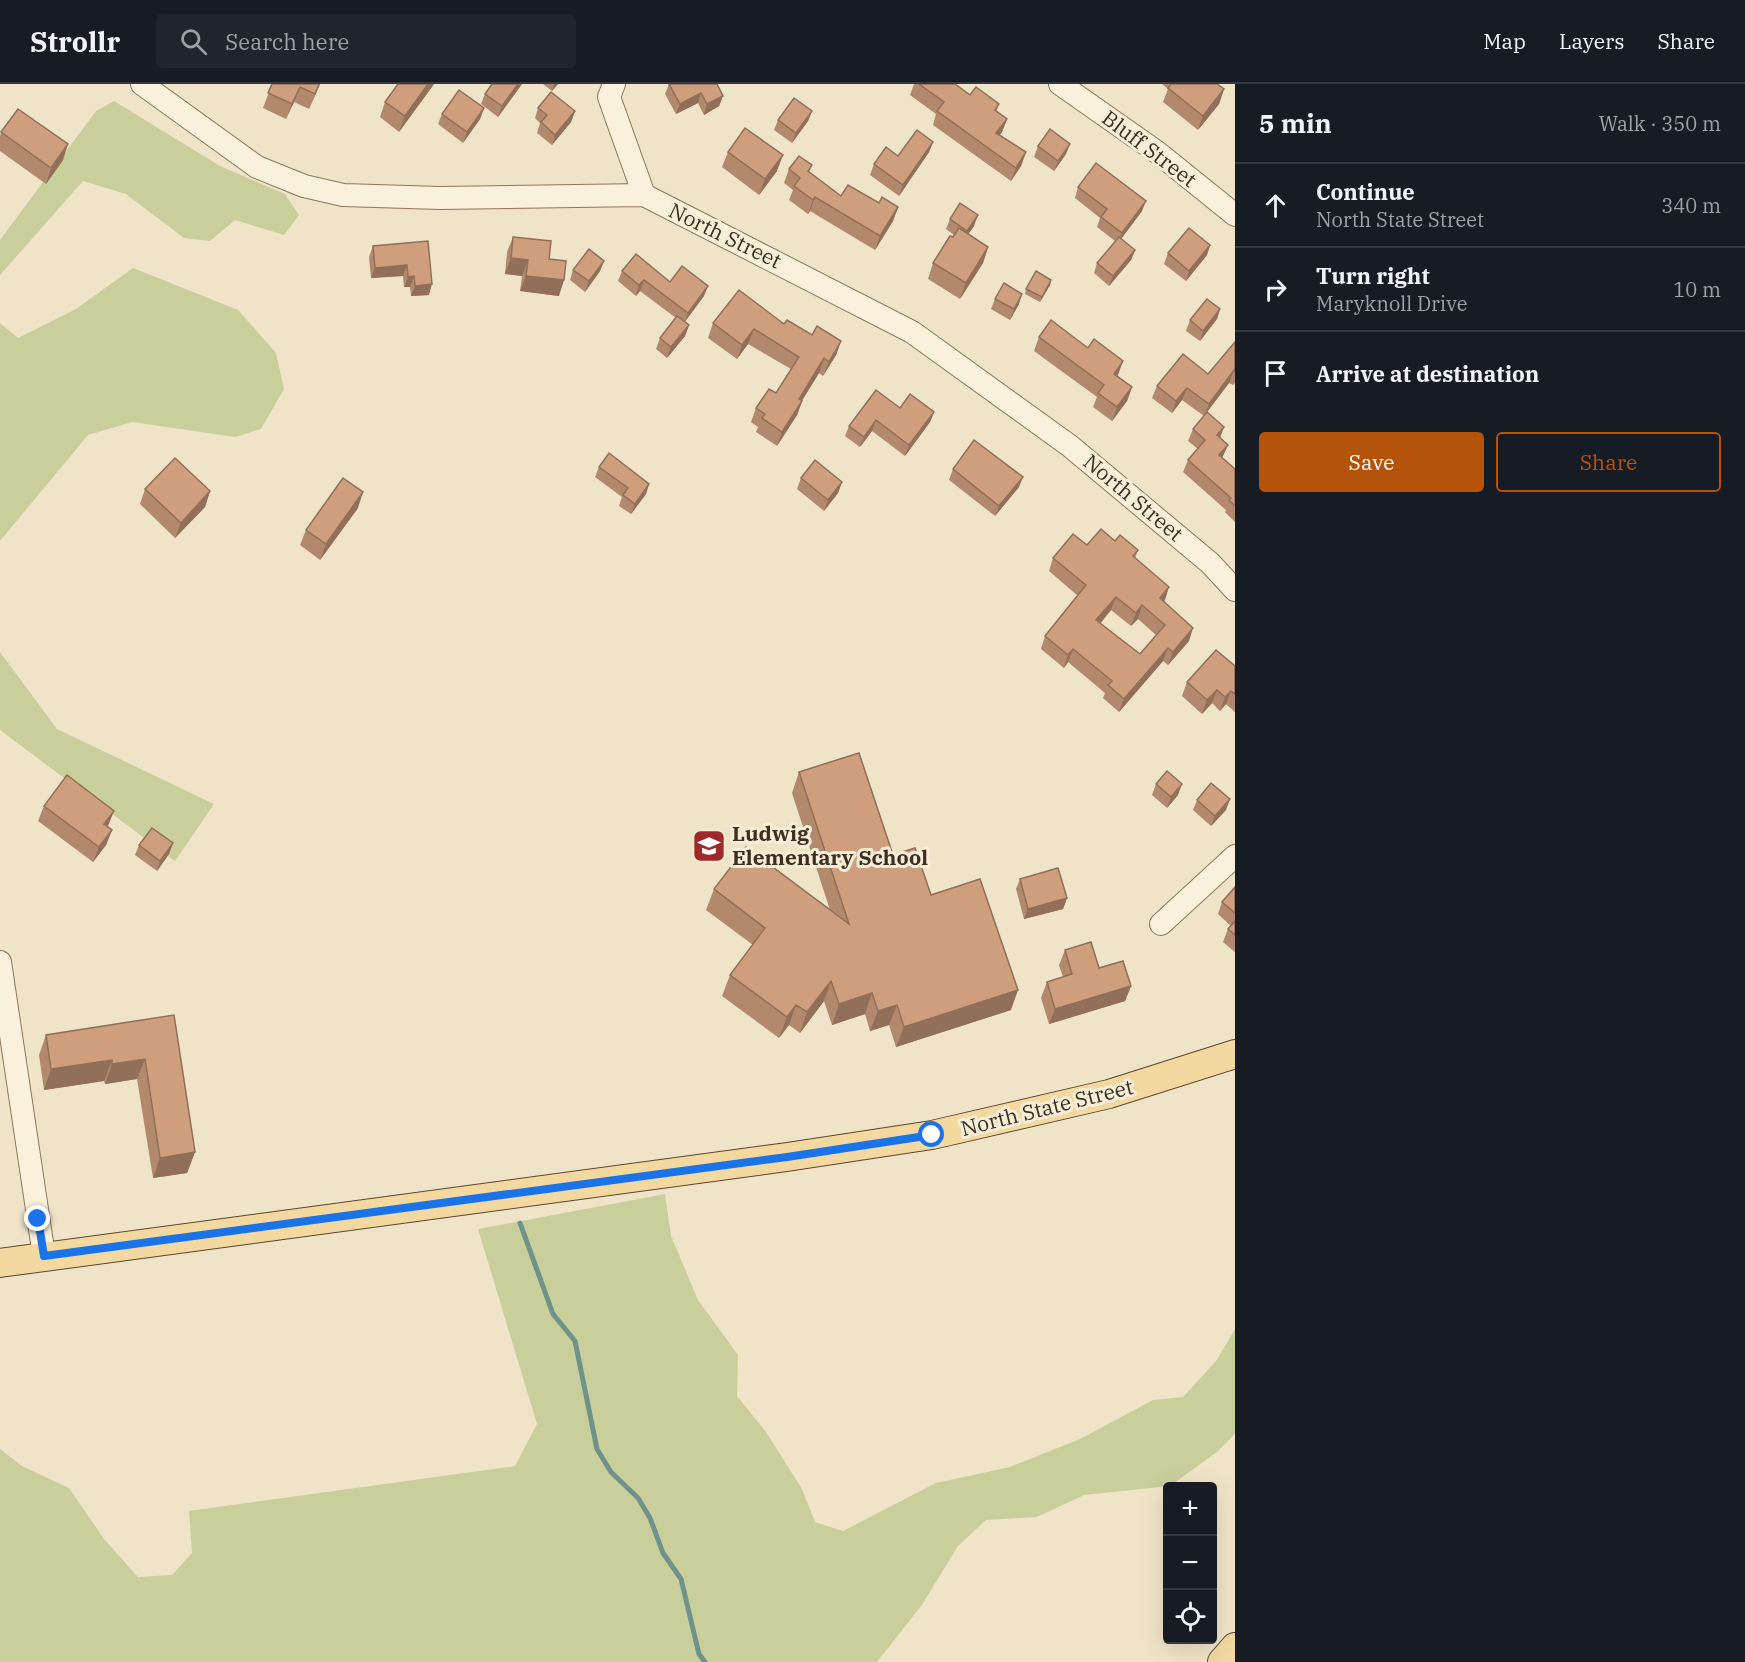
<!DOCTYPE html>
<html lang="en">
<head>
<meta charset="utf-8">
<style>
	:root { --surface:#171b24; --page:#20242c; --text:#f1f3f6; --muted:#9ea1a6; --line:#363941; --accent:#b45309 }
	body { margin:0; font-family:"IBM Plex Serif",serif; background:var(--page); color:var(--text) }
	.controls { position:absolute; right:18px; bottom:18px; display:grid; overflow:hidden; border-radius:6px; box-shadow:0 6px 24px #0002 }
	.controls button { width:54px; height:54px; display:grid; place-items:center; padding:0; border:0; border-bottom:2px solid var(--line); background:var(--surface); color:var(--text); font:30px sans-serif }
	.stop { position:absolute; width:18px; height:18px; margin:-14px; border:4px solid #1a73e8; border-radius:50%; background:#fff }
	.stop.end { background:#1a73e8; border-color:#fff; box-shadow:0 2px 6px #0008 }
	.list { margin:0; padding:0; list-style:none }
	h2 { display:flex; justify-content:space-between; align-items:center; height:78px; margin:0; padding:0 24px; font-size:26px }
	h2 small { font-size:20px; font-weight:400; color:var(--muted) }
	.list li { display:grid; grid-template-columns:39px 1fr auto; gap:18px; align-items:center; box-sizing:border-box; height:84px; padding:0 24px; border-top:2px solid var(--line) }
	.list b { display:block; font-size:22px; white-space:nowrap }
	.list p { margin:0; font-size:20px; white-space:nowrap; color:var(--muted) }
	.list em { font-size:20px; font-style:normal; color:var(--muted) }
	.actions { display:flex; gap:12px; padding:18px 24px }
	.actions a { flex:1; padding:14px 0; border:2px solid var(--accent); border-radius:6px; text-align:center; font-size:21px; color:var(--accent) }
	.actions .main { background:var(--accent); color:#fff }
	.icon { flex:none; width:33px; height:33px; fill:none; stroke:currentColor; stroke-width:2; stroke-linecap:round; stroke-linejoin:round }
	.map { position:relative; flex:none; width:1235px; height:1578px; overflow:hidden }
	header { display:flex; align-items:center; gap:36px; box-sizing:border-box; height:84px; padding:0 30px; background:var(--surface); border-bottom:2px solid var(--line) }
	header strong { font-size:28px }
	nav { display:flex; gap:33px; margin-inline-start:auto; font-size:21px }
	.search { width:420px; height:54px; background:var(--page); display:flex; align-items:center; gap:15px; box-sizing:border-box; padding:0 21px; border-radius:6px; color:var(--muted); font-size:22px }
	main { display:flex }
	aside { flex:1; background:var(--surface) }
	.map>svg:first-child { display:block }
	.green { fill:#c9cf9b }
	.lines { fill:none; stroke-linecap:round; stroke-linejoin:round }
	.stream { stroke:#6f938a; stroke-width:5 }
	.minor-casing { stroke:#8d765c; stroke-width:24 }
	.major-casing { stroke:#5b4430; stroke-width:30 }
	.minor { stroke:#faf1dc; stroke-width:22 }
	.major { stroke:#f3d9a0; stroke-width:28 }
	.wall { fill:#b2896c; fill-rule:evenodd }
	.shaded-wall { fill:#916f58 }
	.building { fill:#cf9f7d; stroke:#916f58; stroke-width:1.5; fill-rule:evenodd }
	.route { stroke:#1a73e8; stroke-width:8 }
	.labels { text-anchor:middle; stroke-width:6; stroke-linejoin:round; paint-order:stroke }
	.street-label { font-size:21px; fill:#3d2e20; stroke:#f7eed8 }
	.poi-label { font-size:21px; font-weight:bold; fill:#3d2e20; stroke:#f7eed8; text-anchor:start }
</style>
</head>
<body>
<header>
<strong>Strollr</strong>
<div class="search"><svg class="icon" aria-label="search" viewBox="0 0 24 24"><circle cx="10" cy="10" r="6"/><path d="M15 15l6 6"/></svg>Search here</div>
<nav><a>Map</a><a>Layers</a><a>Share</a></nav>
</header>
<main>
<div class="map">
<svg width="1235" height="1578" viewBox="0 0 1235 1578">
	<rect width="100%" height="100%" fill="#f0e4c8"/>
	<g class="green">
		<polygon points="114,17 220,82 285,110 299,131 284,151 235,136 210,157 184,154 126,110 83,97 0,191 0,156 96,27"/>
		<polygon points="133,184 238,226 276,269 284,305 261,345 235,353 132,338 88,351 0,457 0,239 18,254 76,225"/>
		<polygon points="0,568 57,645 214,720 175,777 0,646"/>
		<polygon points="665,1110 671,1152 698,1216 738,1271 737,1312 766,1348 802,1405 815,1438 843,1447 936,1399 1010,1383 1080,1355 1153,1316 1183,1313 1216,1277 1235,1245 1235,1350 1217,1368 1170,1402 1084,1411 1037,1433 986,1436 958,1462 922,1521 877,1578 0,1578 0,1365 22,1382 69,1404 104,1455 138,1493 172,1491 192,1469 189,1427 515,1382 537,1340 478,1145"/>
	</g>
	<g class="lines">
		<polyline class="stream" points="520,1139 553,1230 575,1257 597,1365 611,1388 638,1414 650,1434 663,1469 681,1495 699,1570 705,1578"/>
		<defs>
			<g id="minor">
				<polyline points="142,0 257,83 304,102 343,111 440,114 644,111 912,248 1070,362 1210,479 1235,506"/>
				<polyline points="614,0 609,13 644,111"/>
				<polyline points="1060,0 1157,68 1235,131"/>
				<polyline points="1161,840 1235,772"/>
				<polyline points="0,878 44,1172"/>
			</g>
			<g id="major">
				<polyline points="0,1179 787,1073 932,1051 1109,1010 1235,970"/>
				<polyline points="1222,1578 1235,1563"/>
			</g>
		</defs>
		<use href="#minor" class="minor-casing"/>
		<use href="#major" class="major-casing"/>
		<use href="#minor" class="minor"/>
		<use href="#major" class="major"/>
	</g>
	<g class="wall">
		<polygon points="272,0 320,0 309,25 294,18 286,35 263,24"/>
		<polygon points="398,0 434,0 399,48 380,33 385,18"/>
		<polygon points="522,0 498,33 481,20 485,10"/>
		<polygon points="543,0 558,0 552,7"/>
		<polygon points="669,0 717,0 723,12 719,22 704,31 698,19 676,30 665,10"/>
		<polygon points="914,0 955,0 970,11 999,20 996,28 1007,35 1002,48 999,51 1026,68 1021,82 1011,97 933,41 936,30 910,11"/>
		<polygon points="1162,0 1217,0 1224,5 1219,20 1198,46 1163,18 1168,5"/>
		<polygon points="484,24 480,35 463,59 438,40 442,30"/>
		<polygon points="538,24 575,27 571,38 552,61 537,49 540,39 535,34"/>
		<polygon points="812,27 808,37 792,59 774,46 778,36"/>
		<polygon points="1,48 63,76 46,100 0,67 0,52"/>
		<polygon points="933,58 929,68 899,112 870,91 874,80 898,72"/>
		<polygon points="1038,62 1066,70 1054,87 1034,73"/>
		<polygon points="728,68 777,87 759,111 722,83"/>
		<polygon points="812,81 809,88 841,112 898,123 893,137 875,166 810,127 808,130 789,116 793,106 784,99 789,85"/>
		<polygon points="1078,103 1142,127 1121,155 1135,166 1131,176 1109,202 1094,189 1097,179 1115,157 1097,143 1100,134 1075,114"/>
		<polygon points="950,135 974,142 968,150 988,163 983,179 960,215 928,195 933,179 954,151 946,145"/>
		<polygon points="513,153 549,175 559,212 520,207 522,192 505,190 507,168"/>
		<polygon points="428,157 429,211 411,212 410,203 404,203 403,192 371,194 369,173 373,162"/>
		<polygon points="1210,161 1207,171 1186,197 1164,180 1168,169"/>
		<polygon points="604,177 600,187 585,208 570,196 573,186"/>
		<polygon points="622,187 670,198 704,212 684,238 689,241 685,252 667,274 656,265 660,254 676,234 640,207 636,212 618,197"/>
		<polygon points="1051,196 1050,201 1040,218 1025,210 1026,205"/>
		<polygon points="995,215 1019,220 1010,236 991,225"/>
		<polygon points="1220,225 1217,235 1200,257 1186,247 1190,236"/>
		<polygon points="713,239 784,240 812,251 841,257 836,271 823,292 819,289 802,317 797,331 777,362 756,348 758,343 751,338 756,324 776,309 791,285 748,260 737,275 708,254"/>
		<polygon points="1039,253 1118,292 1132,303 1127,317 1112,337 1093,323 1097,313 1034,267"/>
		<polygon points="1235,258 1235,299 1233,301 1229,299 1207,328 1220,354 1228,361 1222,374 1235,385 1235,438 1225,428 1226,426 1183,388 1188,376 1198,365 1188,357 1193,345 1204,332 1182,316 1172,329 1152,314 1157,302 1208,290"/>
		<polygon points="900,324 934,328 930,338 905,372 872,347 860,363 845,352 849,342"/>
		<polygon points="599,383 649,400 646,410 631,430 619,422 622,413 595,393"/>
		<polygon points="953,385 1019,403 995,432 949,396"/>
		<polygon points="801,394 842,398 838,409 824,427 797,405"/>
		<polygon points="145,405 210,407 205,423 175,454 140,420"/>
		<polygon points="358,424 320,476 300,461 306,446"/>
		<path d="M1115,457L1138,466L1135,474L1165,516L1164,517L1189,557L1168,581L1163,577L1119,628L1103,614L1105,609L1068,578L1064,584L1041,565L1045,552L1078,512L1049,487L1053,474L1087,461ZM1111,526L1131,542L1138,535L1156,551L1140,570L1100,539Z"/>
		<polygon points="1235,582 1235,628 1226,620 1220,627 1212,619 1202,630 1182,612 1187,598"/>
		<polygon points="799,688 893,771 931,811 1011,926 896,963 889,941 870,947 865,930 832,941 824,917 800,949 789,941 779,954 722,912 730,891 753,861 706,826 714,805 830,826 792,709"/>
		<polygon points="1156,700 1178,711 1167,724 1152,711"/>
		<polygon points="1197,716 1226,726 1211,742 1193,726"/>
		<polygon points="44,722 108,742 112,746 106,761 93,778 38,737"/>
		<polygon points="173,759 169,770 157,787 135,771 139,761"/>
		<polygon points="1020,795 1067,814 1063,825 1024,835 1016,805"/>
		<polygon points="1235,803 1235,868 1223,858 1228,845 1231,842 1218,830 1222,818"/>
		<polygon points="1065,866 1131,902 1125,917 1049,940 1041,914 1047,898 1063,893 1059,881"/>
		<polygon points="174,931 195,1068 187,1089 153,1094 137,995 105,1000 104,997 44,1006 39,971 46,951"/>
	</g>
	<g class="shaded-wall">
		<polygon points="319,0 320,0 309,25"/>
		<polygon points="428,0 434,0 399,48 405,32"/>
		<polygon points="518,0 522,0 498,33 502,22"/>
		<polygon points="554,0 558,0 552,7"/>
		<polygon points="300,3 294,18 286,35 292,20"/>
		<polygon points="1224,5 1219,20 1198,46 1203,32"/>
		<polygon points="701,9 698,19 676,30 680,20"/>
		<polygon points="723,12 719,22 704,31 707,20"/>
		<polygon points="484,24 480,35 463,59 467,48"/>
		<polygon points="575,27 571,38 552,61 555,51"/>
		<polygon points="812,27 808,37 792,59 796,49"/>
		<polygon points="1007,35 1002,48 991,63 996,49"/>
		<polygon points="933,58 929,68 899,112 903,101"/>
		<polygon points="68,60 63,76 46,100 51,84"/>
		<polygon points="1070,60 1066,70 1054,87 1058,77"/>
		<polygon points="1026,68 1021,82 1011,97 1016,84"/>
		<polygon points="783,71 777,87 759,111 765,95"/>
		<polygon points="815,113 810,127 808,130 813,116"/>
		<polygon points="1146,117 1142,127 1118,159 1122,149"/>
		<polygon points="898,123 893,137 875,166 880,152"/>
		<polygon points="978,131 974,142 963,158 967,147"/>
		<polygon points="1210,161 1207,171 1186,197 1189,187"/>
		<polygon points="988,163 983,179 960,215 966,199"/>
		<polygon points="1135,166 1131,176 1109,202 1113,192"/>
		<polygon points="511,174 528,176 522,192 505,190"/>
		<polygon points="604,177 600,187 585,208 589,197"/>
		<polygon points="407,181 403,192 371,194 375,184"/>
		<polygon points="414,192 410,203 404,203 408,193"/>
		<polygon points="526,192 564,196 559,212 520,207"/>
		<polygon points="644,196 640,207 636,212 639,201"/>
		<polygon points="1051,196 1050,201 1040,218 1042,213"/>
		<polygon points="432,200 429,211 411,212 415,202"/>
		<polygon points="708,202 704,212 684,239 688,229"/>
		<polygon points="1022,210 1019,220 1010,236 1014,225"/>
		<polygon points="1220,225 1217,235 1200,257 1203,247"/>
		<polygon points="689,241 685,252 667,274 671,263"/>
		<polygon points="754,245 748,260 737,275 742,261"/>
		<polygon points="841,257 836,271 823,292 829,278"/>
		<polygon points="824,274 819,289 794,329 799,315"/>
		<polygon points="1123,277 1118,291 1109,304 1114,290"/>
		<polygon points="1234,286 1229,299 1204,332 1209,320"/>
		<polygon points="1132,303 1127,317 1112,337 1117,323"/>
		<polygon points="1187,304 1182,316 1172,329 1176,317"/>
		<polygon points="802,317 797,331 777,362 782,348"/>
		<polygon points="934,328 930,338 905,372 909,361"/>
		<polygon points="876,336 872,347 860,363 864,353"/>
		<polygon points="1224,343 1220,354 1217,351"/>
		<polygon points="1228,361 1223,372 1214,383 1219,371"/>
		<polygon points="1023,393 1019,403 995,432 999,422"/>
		<polygon points="842,398 838,409 824,427 828,416"/>
		<polygon points="649,400 646,410 631,430 635,420"/>
		<polygon points="210,407 205,423 175,454 181,439"/>
		<polygon points="363,408 358,424 320,476 326,460"/>
		<polygon points="1169,503 1165,516 1155,527 1160,514"/>
		<polygon points="1116,513 1111,526 1092,550 1096,536"/>
		<polygon points="1142,521 1138,535 1131,542 1136,529"/>
		<polygon points="1193,544 1189,557 1168,581 1173,568"/>
		<polygon points="1168,564 1163,577 1119,628 1124,615"/>
		<polygon points="1073,565 1068,578 1064,584 1068,571"/>
		<polygon points="1217,606 1212,619 1202,630 1207,616"/>
		<polygon points="1231,607 1226,620 1220,627 1225,613"/>
		<polygon points="1182,700 1178,711 1167,724 1171,713"/>
		<polygon points="1230,715 1226,726 1211,742 1215,732"/>
		<polygon points="114,727 108,742 104,740"/>
		<polygon points="112,746 106,761 93,778 99,763"/>
		<polygon points="173,759 169,770 157,787 160,777"/>
		<polygon points="1067,814 1063,825 1024,835 1028,825"/>
		<polygon points="831,897 824,917 800,949 807,928"/>
		<polygon points="1131,902 1125,917 1049,940 1055,925"/>
		<polygon points="1018,906 1011,926 896,963 904,943"/>
		<polygon points="872,909 865,930 832,941 839,920"/>
		<polygon points="796,921 789,941 779,954 787,933"/>
		<polygon points="897,921 889,941 870,947 878,927"/>
		<polygon points="145,975 137,995 105,1000 112,980"/>
		<polygon points="112,976 104,997 44,1006 51,985"/>
		<polygon points="195,1068 187,1089 153,1094 160,1074"/>
	</g>
	<g class="building">
		<polygon points="272,0 319,0 315,10 300,3 292,20 268,9"/>
		<polygon points="398,0 428,0 405,32 385,18"/>
		<polygon points="492,0 518,0 502,22 485,10"/>
		<polygon points="669,0 717,0 723,12 707,20 701,9 680,20"/>
		<polygon points="919,0 955,0 970,11 976,3 999,20 995,26 1007,35 996,49 1026,68 1016,84 937,27 944,18"/>
		<polygon points="1171,0 1217,0 1224,5 1203,32 1168,4"/>
		<polygon points="459,6 484,24 467,48 442,30"/>
		<polygon points="551,8 575,27 555,51 541,38 547,31 538,24"/>
		<polygon points="794,14 812,27 796,49 778,36"/>
		<polygon points="18,25 68,60 51,84 1,48"/>
		<polygon points="745,44 783,71 765,95 728,68"/>
		<polygon points="1050,45 1070,60 1058,77 1038,62"/>
		<polygon points="917,46 933,58 903,101 874,80 886,63 898,72"/>
		<polygon points="799,72 812,81 808,87 841,112 848,101 879,119 882,113 898,123 880,152 815,113 813,116 794,102 800,94 789,85"/>
		<polygon points="1096,79 1146,117 1122,149 1101,133 1107,125 1078,103"/>
		<polygon points="960,119 978,131 967,147 950,135"/>
		<polygon points="959,144 988,163 966,199 933,179 950,152 953,153"/>
		<polygon points="1189,144 1210,161 1189,187 1168,169"/>
		<polygon points="513,153 551,157 549,175 566,177 564,196 526,192 528,176 511,174"/>
		<polygon points="1119,153 1135,166 1113,192 1097,179"/>
		<polygon points="428,157 432,200 415,202 414,192 408,193 407,181 375,184 373,162"/>
		<polygon points="589,165 604,177 589,197 573,186"/>
		<polygon points="636,170 670,198 682,182 708,202 688,229 644,196 639,201 622,187"/>
		<polygon points="1036,187 1051,196 1042,213 1026,205"/>
		<polygon points="1004,199 1022,210 1014,225 995,215"/>
		<polygon points="739,206 784,240 787,236 812,251 817,242 841,257 829,278 824,274 799,315 802,317 782,348 762,334 765,330 756,324 769,305 776,309 799,273 754,245 742,261 713,239"/>
		<polygon points="1207,215 1220,225 1203,247 1190,236"/>
		<polygon points="677,232 689,241 671,263 660,254"/>
		<polygon points="1051,236 1088,264 1094,255 1123,277 1114,290 1132,303 1117,323 1098,309 1104,301 1039,253"/>
		<polygon points="1235,258 1235,288 1234,286 1209,320 1187,304 1176,317 1157,302 1183,270 1208,290"/>
		<polygon points="876,306 900,324 910,310 934,328 909,361 876,336 864,353 849,342"/>
		<polygon points="1207,328 1224,343 1217,351 1228,361 1219,371 1235,385 1235,422 1229,416 1231,414 1188,376 1205,356 1193,345"/>
		<polygon points="974,356 1023,393 999,422 953,385"/>
		<polygon points="609,369 649,400 635,420 623,411 628,404 599,383"/>
		<polygon points="175,374 210,407 181,439 145,405"/>
		<polygon points="815,376 842,398 828,416 801,394"/>
		<polygon points="343,394 363,408 326,460 306,446"/>
		<path d="M1101,445L1115,457L1120,451L1138,466L1133,472L1169,503L1160,514L1193,544L1173,568L1168,564L1124,615L1108,601L1112,597L1073,565L1068,571L1045,552L1086,501L1053,474L1073,450L1087,461ZM1116,513L1136,529L1142,521L1165,541L1140,570L1096,536Z"/>
		<polygon points="1216,566 1235,582 1235,610 1231,607 1225,613 1217,606 1207,616 1187,598"/>
		<polygon points="859,669 893,771 915,764 931,811 980,795 1018,906 904,943 897,921 878,927 872,909 839,920 831,897 807,928 796,921 787,933 730,891 765,844 714,805 746,763 849,840 799,688"/>
		<polygon points="1167,687 1182,700 1171,713 1156,700"/>
		<polygon points="67,691 114,727 104,740 112,746 99,763 44,722"/>
		<polygon points="1211,699 1230,715 1215,732 1197,716"/>
		<polygon points="152,744 173,759 160,777 139,761"/>
		<polygon points="1058,784 1067,814 1028,825 1020,795"/>
		<polygon points="1235,803 1235,829 1222,818"/>
		<polygon points="1235,837 1235,851 1228,845"/>
		<polygon points="1091,858 1099,884 1123,877 1131,902 1055,925 1047,898 1072,890 1065,866"/>
		<polygon points="174,931 195,1068 160,1074 145,975 112,980 112,976 51,985 46,951"/>
	</g>
	<g class="lines">
		<polyline class="route" points="38,1135 44,1172 787,1073 932,1051"/>
	</g>
	<defs>
		<symbol id="school-square" viewBox="-11 -11 22 22"><rect x="-9" y="-9" width="18" height="18" rx="4" fill="#9e2a2b" stroke="#f7eed8"/><path d="M0-5L7-2L0 1L-7-2ZM-4 1L0 2.5L4 1V4Q0 6-4 4Z" fill="#fff"/></symbol>
	</defs>
	<g fill-rule="evenodd">
		<use href="#school-square" x="690" y="743" width="38" height="38"/>
	</g>
	<g class="labels">
		<g class="street-label">
			<text transform="translate(1149 65) rotate(37)" y="7">Bluff Street</text>
			<text transform="translate(725 152) rotate(26)" y="7">North Street</text>
			<text transform="translate(1133 414) rotate(40)" y="7">North Street</text>
			<text transform="translate(1047 1024) rotate(-14)" y="7">North State Street</text>
		</g>
		<g class="poi-label">
			<text x="732" y="757">Ludwig<tspan x="732" dy="24">Elementary School</tspan></text>
		</g>
	</g>
</svg>
<div class="controls">
<button>+</button>
<button>−</button>
<button><svg class="icon" aria-label="locate" viewBox="0 0 24 24"><circle cx="12" cy="12" r="6"/><path d="M12 2v4M12 18v4M2 12h4M18 12h4"/></svg></button>
</div>
<div class="stop" style="left:932px;top:1051px"></div>
<div class="stop end" style="left:38px;top:1135px"></div>
</div>
<aside>
<h2>5 min<small>Walk · 350 m</small></h2>
<ul class="list">
<li><svg class="icon" aria-label="ahead" viewBox="0 0 24 24"><path d="M12 20V5M6 11l6-6 6 6"/></svg><div><b>Continue</b><p>North State Street</p></div><em>340 m</em></li>
<li><svg class="icon" aria-label="right" viewBox="0 0 24 24"><path d="M7 20v-9h11M14 6l5 5-5 5"/></svg><div><b>Turn right</b><p>Maryknoll Drive</p></div><em>10 m</em></li>
<li><svg class="icon" aria-label="arrive" viewBox="0 0 24 24"><path d="M6 21V4h12l-3 4 3 4H6"/></svg><div><b>Arrive at destination</b></div></li>
</ul>
<div class="actions"><a class="main">Save</a><a>Share</a></div>
</aside>
</main>
</body>
</html>
